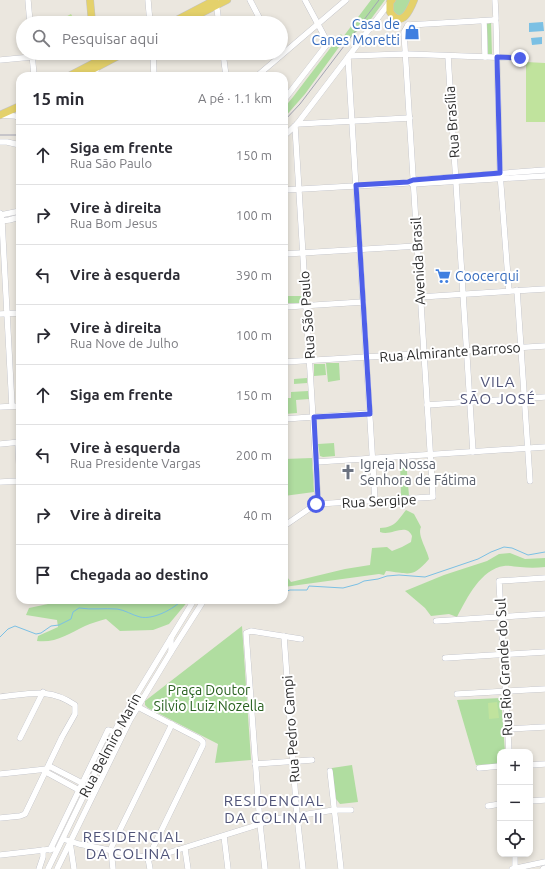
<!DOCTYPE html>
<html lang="pt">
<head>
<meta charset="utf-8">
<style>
	:root { --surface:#fff; --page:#f2f2f3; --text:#2b2b33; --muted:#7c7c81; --line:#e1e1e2 }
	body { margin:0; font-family:Ubuntu,sans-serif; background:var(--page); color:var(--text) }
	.controls { position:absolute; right:12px; bottom:12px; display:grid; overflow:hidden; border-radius:8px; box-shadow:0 2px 6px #0003 }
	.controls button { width:36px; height:36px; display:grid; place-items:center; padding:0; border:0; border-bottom:1px solid var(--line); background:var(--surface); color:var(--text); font:20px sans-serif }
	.stop { position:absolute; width:12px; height:12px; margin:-9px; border:3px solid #4e5fe9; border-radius:50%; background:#fff }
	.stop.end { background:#4e5fe9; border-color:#fff; box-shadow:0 1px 4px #0008 }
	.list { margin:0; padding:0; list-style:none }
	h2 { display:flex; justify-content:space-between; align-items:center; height:52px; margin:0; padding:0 16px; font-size:17px }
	h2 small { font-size:13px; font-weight:400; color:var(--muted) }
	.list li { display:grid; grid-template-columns:26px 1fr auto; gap:12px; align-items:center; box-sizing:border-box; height:60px; padding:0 16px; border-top:1px solid var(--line) }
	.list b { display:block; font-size:15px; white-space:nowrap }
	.list p { margin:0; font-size:13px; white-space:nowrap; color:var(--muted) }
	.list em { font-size:13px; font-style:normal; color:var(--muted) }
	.icon { flex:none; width:22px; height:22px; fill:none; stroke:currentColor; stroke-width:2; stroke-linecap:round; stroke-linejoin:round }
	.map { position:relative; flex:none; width:545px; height:869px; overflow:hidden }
	.search { position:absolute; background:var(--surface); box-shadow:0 2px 6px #0003; left:16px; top:16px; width:272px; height:44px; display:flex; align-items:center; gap:10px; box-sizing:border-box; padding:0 14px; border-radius:22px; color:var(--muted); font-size:15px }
	.panel { position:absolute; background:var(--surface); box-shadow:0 2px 6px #0003; left:16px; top:72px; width:272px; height:532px; border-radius:12px }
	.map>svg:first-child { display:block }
	.green { fill:#b0dda0 }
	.pitch { fill:#c0e39d }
	.water { fill:#7bc0e4 }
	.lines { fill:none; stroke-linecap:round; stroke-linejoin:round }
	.stream { stroke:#7bc0e4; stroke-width:1 }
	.minor-casing { stroke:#b2b4bd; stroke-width:6 }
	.major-casing { stroke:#c4c4c4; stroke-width:8 }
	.minor { stroke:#fff; stroke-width:5.5 }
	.major { stroke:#e4d16b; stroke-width:7 }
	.rail { stroke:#a2a3b3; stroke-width:1 }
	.route { stroke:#4e5fe9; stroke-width:5 }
	.labels { text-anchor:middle; stroke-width:4; stroke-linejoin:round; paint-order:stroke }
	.shop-label { font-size:14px; fill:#366cbe; stroke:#fff; text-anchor:end }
	.street-label { font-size:14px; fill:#2b2b2b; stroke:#fff }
	.worship-label { font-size:14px; fill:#5b616d; stroke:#fff; text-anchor:start }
	.park-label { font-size:14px; fill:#2a6221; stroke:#fff }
	.neighbourhood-label { font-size:15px; letter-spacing:1px; fill:#4f5378; stroke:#fff }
</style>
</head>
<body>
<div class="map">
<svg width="545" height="869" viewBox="0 0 545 869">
	<rect width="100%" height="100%" fill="#ebe7df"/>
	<g class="green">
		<polygon points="371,0 385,0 371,19 339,47 305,94 284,118 284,108 293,97 341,34 343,37"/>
		<polygon points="394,0 412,0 402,16 395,15 391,5"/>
		<polygon points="491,23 492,54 488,54 487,24"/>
		<rect x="285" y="296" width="17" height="7"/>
		<polygon points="326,363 339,363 340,380 328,382"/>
		<polygon points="314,364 325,364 326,375 314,376"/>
		<polygon points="307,378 307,383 294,384 294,379"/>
		<polygon points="308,391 309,399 296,400 297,413 285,414 284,398 291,398 291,392"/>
		<polygon points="334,443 335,456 323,457 320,456 318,444"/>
		<polygon points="312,458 314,492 284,496 284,459"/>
		<polygon points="400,460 406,460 409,496 401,496"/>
		<path d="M406,510L414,514L421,527C417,535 427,549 429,559C412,579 409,573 386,571L384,575L379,574L284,587V573L291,582L345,569L370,565L372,548L387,547L392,551L402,547L411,542L412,536C406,522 391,537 380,532V528C396,527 397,521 406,510Z"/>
		<path d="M510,553L525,559L545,558V567C537,568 528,568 520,567C515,567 509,565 504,566C481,569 467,598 457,617L449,614L431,616L425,608L405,591L444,575L487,561L499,554Z"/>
		<path d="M57,600H189L169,624L153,630L120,631L106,619C99,621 91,623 85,626C68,634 57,643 37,641L38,636L58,627L57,620L26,615L29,608L48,604Z"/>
		<polygon points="242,626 251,760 215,763 218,744 148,708 145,705 145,701"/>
		<polygon points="501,698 505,752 500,752 500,764 476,765 457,700"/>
		<polygon points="352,765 358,802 340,804 336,799 332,768"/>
	</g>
	<g class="pitch">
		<polygon points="71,14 76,23 59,23 58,21"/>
		<polygon points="526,62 545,63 545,122 526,122"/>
		<polygon points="497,702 499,718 489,719 488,703"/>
	</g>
	<g class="water">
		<polygon points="543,22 544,31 529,32 529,23"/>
		<polygon points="542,37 542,44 532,45 531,38"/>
	</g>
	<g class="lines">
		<g class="stream">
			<polyline points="284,592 290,590 307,590 309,586 343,588 358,584 364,581 378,579 387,576 399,575 425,577 478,559 491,552 504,547 512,548 528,555 545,552"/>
			<polyline points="206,601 214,600"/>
			<path d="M0,637L8,629L15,626L36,634L41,633L51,626L59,625L71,619L73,612L79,608C92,610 104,608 117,609C125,610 132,615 140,617C153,620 174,609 182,600"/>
		</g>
		<defs>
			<g id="minor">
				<polyline points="28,0 30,23"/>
				<polyline points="148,0 150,23"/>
				<polyline points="250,0 262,23"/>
				<polyline points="216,2 219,23"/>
				<polyline points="494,20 496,22 500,173 509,291"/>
				<polyline points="494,20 496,19 495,0"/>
				<polyline points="484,21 485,57"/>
				<polyline points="408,25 494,20"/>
				<polyline points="32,53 34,76"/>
				<polyline points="153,53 154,76"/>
				<polyline points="223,53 226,76"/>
				<polyline points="349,56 406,54 520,58"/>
				<polyline points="448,56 473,452"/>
				<polyline points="348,57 375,501"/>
				<polyline points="0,60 32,57"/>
				<polyline points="96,68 96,76"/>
				<polyline points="257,76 346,0"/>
				<polyline points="284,100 328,43 305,0"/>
				<polyline points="1,115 15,116 20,118"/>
				<polyline points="297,124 410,118"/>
				<polyline points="295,126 318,500 316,504"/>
				<polyline points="284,136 297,124 390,2"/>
				<polyline points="0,142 7,142 20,145"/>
				<polyline points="412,184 545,176"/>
				<polyline points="284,190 408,183 413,180 545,170"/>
				<polyline points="0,213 2,221 12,406"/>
				<polyline points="0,215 20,211"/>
				<polyline points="0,221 9,220 20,217"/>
				<polyline points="284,254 417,246"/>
				<polyline points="517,290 530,481"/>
				<polyline points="420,297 545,289"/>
				<polyline points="284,307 363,302"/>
				<polyline points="0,314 20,313"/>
				<polyline points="284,362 545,346"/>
				<polyline points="427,405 545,397"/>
				<polyline points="0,407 20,406"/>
				<polyline points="284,419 370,413"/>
				<polyline points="18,443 20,486"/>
				<polyline points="0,444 20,442"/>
				<polyline points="316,462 545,447"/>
				<polyline points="0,482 20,481"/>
				<polyline points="284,526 316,504 433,497 404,32 408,25"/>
				<polyline points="436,621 545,614"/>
				<polyline points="284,636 297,816 303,869"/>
				<polyline points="171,652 204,600"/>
				<polyline points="445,658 545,652"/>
				<polyline points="457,694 545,689"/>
				<path d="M0,697C29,694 49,687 75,705V714L62,737L25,814L20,816L0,818"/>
				<polyline points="138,707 200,739 203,742 203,745 148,858 150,869"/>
				<polyline points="507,729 545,727"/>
				<polyline points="20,738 43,692"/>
				<polyline points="509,752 499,581 545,578"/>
				<polyline points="255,764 312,760"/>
				<polyline points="530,765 545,764"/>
				<polyline points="49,766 82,783"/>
				<polyline points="479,768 500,766"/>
				<polyline points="330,771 341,869"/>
				<polyline points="46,772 79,790"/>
				<polyline points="0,774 47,769"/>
				<polyline points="530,801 545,800"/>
				<polyline points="488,806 500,804"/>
				<polyline points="224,836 228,869"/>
				<polyline points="63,839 79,844 148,858 155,857 276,819 334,810 351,810"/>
				<polyline points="70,842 74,869"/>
				<polyline points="185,849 188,869"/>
				<polyline points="50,850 108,730 115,732"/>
				<polyline points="515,854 515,868"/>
				<polyline points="0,855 53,849"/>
				<polyline points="39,869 43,857 43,850"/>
				<polyline points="48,869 118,725 194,600"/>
				<polyline points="57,869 130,720 171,652 171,638"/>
				<polyline points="113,869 111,850 112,846 172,724"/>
				<polyline points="265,869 260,824 246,633 251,631 301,639"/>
				<polyline points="512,869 545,862"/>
				<polyline points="543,869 545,868"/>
			</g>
			<g id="major">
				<polyline points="90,0 92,23"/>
				<path d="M392,0L390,2V12C402,29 410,10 414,0"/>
				<polyline points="171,23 215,0"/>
				<polyline points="182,23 227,0"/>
				<polyline points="94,53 96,67"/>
				<polyline points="69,76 113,53"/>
				<polyline points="80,76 124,53"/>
				<polyline points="0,115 20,106"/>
			</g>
		</defs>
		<use href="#minor" class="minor-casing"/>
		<use href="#major" class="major-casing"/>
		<use href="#minor" class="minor"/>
		<use href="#major" class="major"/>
		<g class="rail">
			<polyline points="284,121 300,104 379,0"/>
			<polyline points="0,135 20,135"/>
		</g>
	</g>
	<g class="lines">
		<polyline class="route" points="316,504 318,500 314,417 370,414 356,185 408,182 413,180 500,173 497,57 520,58"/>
	</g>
	<defs>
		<symbol id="shop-bare" viewBox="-9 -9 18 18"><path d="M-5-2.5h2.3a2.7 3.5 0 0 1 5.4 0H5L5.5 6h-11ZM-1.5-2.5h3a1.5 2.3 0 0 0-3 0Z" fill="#3f7fe0" stroke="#fff" stroke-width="2.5" paint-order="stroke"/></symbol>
		<symbol id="supermarket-bare" viewBox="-9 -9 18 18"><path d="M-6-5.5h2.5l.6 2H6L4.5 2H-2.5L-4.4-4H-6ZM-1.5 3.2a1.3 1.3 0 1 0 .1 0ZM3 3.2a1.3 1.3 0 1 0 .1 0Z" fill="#3f7fe0" stroke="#fff" stroke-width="2.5" paint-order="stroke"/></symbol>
		<symbol id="church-bare" viewBox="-9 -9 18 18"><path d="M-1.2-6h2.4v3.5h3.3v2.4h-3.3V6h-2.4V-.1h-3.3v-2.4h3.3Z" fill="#6b7280" stroke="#fff" stroke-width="2.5" paint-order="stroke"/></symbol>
	</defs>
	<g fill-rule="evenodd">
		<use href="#shop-bare" x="401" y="21" width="22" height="22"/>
		<use href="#supermarket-bare" x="432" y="265" width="22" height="22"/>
		<use href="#church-bare" x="337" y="461" width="22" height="22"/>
	</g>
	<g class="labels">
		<g class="shop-label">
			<text x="400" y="29">Casa de<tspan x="400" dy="16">Canes Moretti</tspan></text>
			<text x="455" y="281" text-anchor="start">Coocerqui</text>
		</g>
		<g class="street-label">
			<text transform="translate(452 122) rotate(-94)" y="5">Rua Brasília</text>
			<text transform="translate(418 261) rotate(-93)" y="5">Avenida Brasil</text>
			<text transform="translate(307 315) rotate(-94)" y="5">Rua São Paulo</text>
			<text transform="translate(450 352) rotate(-4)" y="5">Rua Almirante Barroso</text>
			<text transform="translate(379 501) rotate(-3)" y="5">Rua Sergipe</text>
			<text transform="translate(504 667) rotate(-93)" y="5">Rua Rio Grande do Sul</text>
			<text transform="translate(291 729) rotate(-94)" y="5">Rua Pedro Campi</text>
			<text transform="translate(110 745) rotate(-62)" y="5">Rua Belmiro Marin</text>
		</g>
		<g class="worship-label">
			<text x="360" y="469">Igreja Nossa<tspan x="360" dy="16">Senhora de Fátima</tspan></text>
		</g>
		<g class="park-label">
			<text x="209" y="695">Praça Doutor<tspan x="209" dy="16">Silvio Luiz Nozella</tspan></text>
		</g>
		<g class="neighbourhood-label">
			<text x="498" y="387">VILA<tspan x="498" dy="17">SÃO JOSÉ</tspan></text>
			<text x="274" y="806">RESIDENCIAL<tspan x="274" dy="17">DA COLINA II</tspan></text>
			<text x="133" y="842">RESIDENCIAL<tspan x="133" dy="17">DA COLINA I</tspan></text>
		</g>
	</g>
</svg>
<div class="controls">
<button>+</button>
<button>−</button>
<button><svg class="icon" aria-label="locate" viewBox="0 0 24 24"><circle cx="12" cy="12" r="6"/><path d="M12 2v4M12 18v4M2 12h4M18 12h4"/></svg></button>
</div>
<div class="stop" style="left:316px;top:504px"></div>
<div class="stop end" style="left:520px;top:58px"></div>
<div class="search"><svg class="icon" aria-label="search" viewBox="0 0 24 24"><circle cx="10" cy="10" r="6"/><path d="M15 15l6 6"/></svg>Pesquisar aqui</div>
<section class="panel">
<h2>15 min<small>A pé · 1.1 km</small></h2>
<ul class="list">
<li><svg class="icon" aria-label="ahead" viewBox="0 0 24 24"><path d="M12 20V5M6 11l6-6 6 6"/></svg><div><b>Siga em frente</b><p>Rua São Paulo</p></div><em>150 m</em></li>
<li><svg class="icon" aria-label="right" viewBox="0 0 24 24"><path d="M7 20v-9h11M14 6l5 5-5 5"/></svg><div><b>Vire à direita</b><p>Rua Bom Jesus</p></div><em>100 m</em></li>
<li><svg class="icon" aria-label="left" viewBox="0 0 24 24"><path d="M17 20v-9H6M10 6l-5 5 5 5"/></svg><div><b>Vire à esquerda</b></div><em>390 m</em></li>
<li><svg class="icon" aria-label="right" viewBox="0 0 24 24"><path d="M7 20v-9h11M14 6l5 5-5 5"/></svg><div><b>Vire à direita</b><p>Rua Nove de Julho</p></div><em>100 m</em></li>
<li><svg class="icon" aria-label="ahead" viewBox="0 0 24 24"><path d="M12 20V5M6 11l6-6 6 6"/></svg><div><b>Siga em frente</b></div><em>150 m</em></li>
<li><svg class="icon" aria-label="left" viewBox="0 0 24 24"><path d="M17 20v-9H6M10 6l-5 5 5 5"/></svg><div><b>Vire à esquerda</b><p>Rua Presidente Vargas</p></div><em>200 m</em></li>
<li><svg class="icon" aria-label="right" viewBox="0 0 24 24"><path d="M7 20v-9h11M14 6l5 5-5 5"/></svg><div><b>Vire à direita</b></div><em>40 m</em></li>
<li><svg class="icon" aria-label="arrive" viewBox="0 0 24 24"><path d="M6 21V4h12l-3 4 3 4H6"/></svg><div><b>Chegada ao destino</b></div></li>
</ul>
</section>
</div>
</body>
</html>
